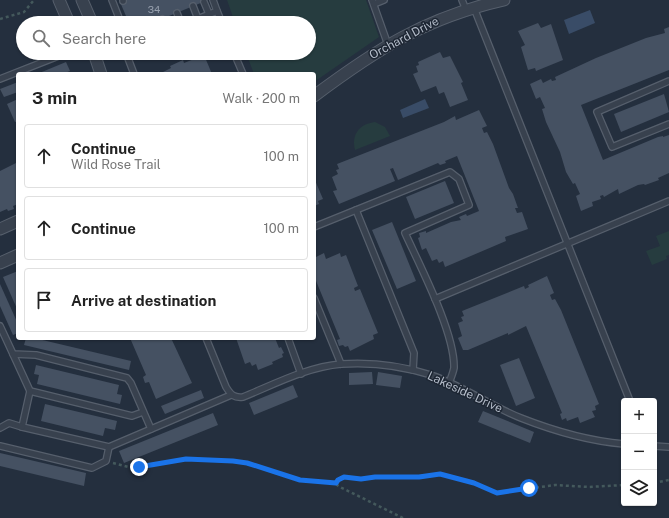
<!DOCTYPE html>
<html lang="en">
<head>
<meta charset="utf-8">
<style>
	:root { --surface:#fff; --page:#f6f6f6; --text:#222; --muted:#767676; --line:#e0e0e0 }
	body { margin:0; font-family:"Public Sans",sans-serif; background:var(--page); color:var(--text) }
	.controls { position:absolute; right:12px; bottom:12px; display:grid; overflow:hidden; border-radius:4px; box-shadow:0 1px 3px #0004 }
	.controls button { width:36px; height:36px; display:grid; place-items:center; padding:0; border:0; border-bottom:1px solid var(--line); background:var(--surface); color:var(--text); font:20px sans-serif }
	.stop { position:absolute; width:12px; height:12px; margin:-9px; border:3px solid #1a73e8; border-radius:50%; background:#fff }
	.stop.end { background:#1a73e8; border-color:#fff; box-shadow:0 1px 4px #0008 }
	.list { margin:0; padding:0; list-style:none }
	h2 { display:flex; justify-content:space-between; align-items:center; height:52px; margin:0; padding:0 16px; font-size:17px }
	h2 small { font-size:13px; font-weight:400; color:var(--muted) }
	.list li { display:grid; grid-template-columns:26px 1fr auto; gap:12px; align-items:center; box-sizing:border-box; height:64px; margin:0 8px 8px; padding:0 8px; border:1px solid var(--line); border-radius:4px }
	.list b { display:block; font-size:15px; white-space:nowrap }
	.list p { margin:0; font-size:13px; white-space:nowrap; color:var(--muted) }
	.list em { font-size:13px; font-style:normal; color:var(--muted) }
	.icon { flex:none; width:22px; height:22px; fill:none; stroke:currentColor; stroke-width:2; stroke-linecap:round; stroke-linejoin:round }
	.map { position:relative; flex:none; width:669px; height:518px; overflow:hidden }
	.search { position:absolute; background:var(--surface); box-shadow:0 1px 3px #0004; left:16px; top:16px; width:300px; height:44px; display:flex; align-items:center; gap:10px; box-sizing:border-box; padding:0 14px; border-radius:22px; color:var(--muted); font-size:15px }
	.panel { position:absolute; background:var(--surface); box-shadow:0 1px 3px #0004; left:16px; top:72px; width:300px; height:268px; border-radius:4px }
	.map>svg:first-child { display:block }
	.green { fill:#263c3f }
	.water { fill:#394c67 }
	.building { fill:#455162 }
	.lines { fill:none; stroke-linecap:round; stroke-linejoin:round }
	.lane-casing { stroke:#565f6c; stroke-width:8 }
	.street-casing { stroke:#565f6c; stroke-width:13 }
	.path { stroke:#44595c; stroke-width:2.5; stroke-dasharray:3 3; stroke-linecap:butt }
	.lane { stroke:#38414e; stroke-width:5.5 }
	.street { stroke:#38414e; stroke-width:11 }
	.route { stroke:#1a73e8; stroke-width:5 }
	.labels { text-anchor:middle; stroke-width:3; stroke-linejoin:round; paint-order:stroke }
	.number-label { font-size:10px; fill:#98a1af }
	.street-label { font-size:12px; fill:#b4bcc9; stroke:#1d2633 }
</style>
</head>
<body>
<div class="map">
<svg width="669" height="518" viewBox="0 0 669 518">
	<rect width="100%" height="100%" fill="#242f3e"/>
	<g class="green">
		<polygon points="227,0 366,0 379,37 314,82 314,74 254,74 246,53 309,53 309,23 235,23"/>
		<path d="M375,122L385,127L390,136L355,150C351,135 359,124 375,122Z"/>
		<polygon points="669,231 669,255 666,256 667,259 652,265 646,251 660,246 656,236"/>
	</g>
	<g class="water">
		<polygon points="590,10 595,23 569,34 564,20"/>
		<polygon points="425,99 429,108 403,118 400,110"/>
	</g>
	<g class="building">
		<polygon points="126,0 208,0 152,23 129,23 120,2"/>
		<polygon points="538,23 541,28 551,24 563,60 536,71 535,68 528,70 521,47 525,45 518,31"/>
		<polygon points="669,27 669,70 581,105 603,160 658,137 663,136 663,137 669,135 669,173 658,178 659,180 645,185 644,184 638,185 619,194 618,189 604,197 603,195 600,196 601,199 592,202 593,206 581,211 576,196 580,194 575,183 573,184 566,172 560,152 546,122 542,109 545,108 540,97 536,99 530,84 541,79 543,83 551,79 552,81 556,80 555,77 596,58 646,38 665,33 664,29"/>
		<polygon points="440,52 443,58 450,56 463,82 461,83 468,100 450,107 444,92 439,94 436,86 421,92 413,74 418,72 416,66 419,65 418,62"/>
		<polygon points="204,55 212,74 159,74 171,68 170,66 183,60 184,63"/>
		<polygon points="66,62 70,71 62,74 37,74"/>
		<polygon points="18,82 18,92 4,97 0,89"/>
		<polygon points="664,94 669,112 621,132 614,114"/>
		<polygon points="18,99 18,121 15,122 7,104"/>
		<polygon points="479,110 487,126 482,128 484,133 487,132 493,144 509,188 513,194 518,208 515,208 517,213 522,212 528,229 505,237 506,241 445,267 443,261 439,263 437,259 432,261 426,248 422,250 418,238 420,237 419,233 426,231 426,233 451,222 461,220 459,217 466,214 467,216 479,211 457,156 445,161 446,163 440,165 438,163 398,180 393,168 390,169 395,181 339,204 333,191 337,190 332,177 338,174 336,170 339,169 337,164 444,122 455,116 456,120"/>
		<polygon points="18,162 18,204 13,206 14,209 8,211 7,209 0,212 0,171"/>
		<polygon points="314,178 323,199 318,201 319,204 314,206"/>
		<polygon points="445,181 454,203 415,219 406,197"/>
		<polygon points="392,222 416,281 397,289 372,230"/>
		<polygon points="324,253 326,259 340,253 341,257 346,255 358,286 354,288 355,291 360,289 378,333 373,335 374,339 350,351 348,346 345,347 343,345 339,346 337,340 340,339 314,276 314,258"/>
		<polygon points="18,271 18,311 3,277"/>
		<polygon points="547,276 554,293 550,295 552,300 555,299 561,310 599,404 595,406 596,410 592,411 595,417 580,423 578,417 567,421 566,418 562,420 560,414 562,413 526,326 508,335 508,333 468,350 463,350 458,338 462,336 458,323 463,321 461,317 464,316 462,311 524,286 525,289 529,287 528,285"/>
		<polygon points="0,284 18,324 18,333 13,335 0,306"/>
		<polygon points="26,338 34,338 131,361 129,370 24,345"/>
		<polygon points="130,338 171,338 192,383 156,399 149,382 145,383 143,377 146,375"/>
		<polygon points="236,338 275,338 279,348 281,347 284,353 282,354 283,357 272,362 273,364 258,370 256,364 252,366 250,362 245,364"/>
		<polygon points="519,358 535,398 516,406 500,365"/>
		<polygon points="36,365 119,385 117,394 122,395 120,404 37,384 39,375 34,374"/>
		<polygon points="372,372 373,384 349,385 349,373"/>
		<polygon points="378,372 402,376 400,388 376,385"/>
		<polygon points="293,385 298,397 254,415 249,403"/>
		<polygon points="201,390 204,398 165,414 161,406"/>
		<polygon points="45,404 117,421 115,430 105,428 103,436 41,421"/>
		<polygon points="483,411 534,432 530,443 478,422"/>
		<polygon points="213,413 218,425 124,463 119,451"/>
		<polygon points="0,453 86,473 84,486 0,466"/>
	</g>
	<g class="lines">
		<defs>
			<g id="lane">
				<polyline points="112,0 121,23"/>
				<polyline points="123,0 123,1"/>
				<polyline points="213,0 217,11"/>
				<polyline points="372,0 388,45"/>
				<polyline points="462,0 466,10"/>
				<polyline points="204,2 209,14"/>
				<polyline points="374,4 384,0"/>
				<polyline points="193,6 198,19"/>
				<polyline points="474,8 630,401"/>
				<polyline points="177,13 181,23"/>
				<polyline points="162,19 164,23"/>
				<polyline points="188,23 217,11 222,23"/>
				<polyline points="126,53 134,74"/>
				<polyline points="234,53 243,74"/>
				<polyline points="95,58 107,53"/>
				<polyline points="0,79 61,55 90,53"/>
				<polyline points="669,81 597,112 612,147 669,124"/>
				<polyline points="356,210 414,353 413,370"/>
				<path d="M314,227L450,172L459,179L469,205L405,233C420,266 455,333 454,368C453,373 451,378 449,383"/>
				<polyline points="314,298 341,364"/>
				<polyline points="435,299 669,201"/>
				<polyline points="0,326 13,354 36,355 127,378 131,383 151,429"/>
				<path d="M206,338L226,387C231,395 234,398 243,397C275,384 307,367 341,364C370,362 403,366 431,375C462,385 490,406 521,418C554,431 589,441 624,444"/>
				<polyline points="288,338 301,374"/>
				<polyline points="13,354 30,391 132,416 143,412"/>
				<polyline points="30,391 22,427 109,447 231,395"/>
				<polyline points="0,428 9,423 22,427"/>
				<polyline points="0,446 92,468 106,461 109,447"/>
				<polyline points="654,446 669,447"/>
			</g>
			<g id="street">
				<polyline points="59,0 69,23"/>
				<polyline points="82,0 92,23"/>
				<polyline points="94,53 101,74"/>
				<path d="M314,96C377,49 425,18 504,0"/>
				<polyline points="0,229 18,221"/>
				<polyline points="0,263 18,255"/>
			</g>
		</defs>
		<use href="#lane" class="lane-casing"/>
		<use href="#street" class="street-casing"/>
		<g class="path">
			<polyline points="0,19 24,12 34,0"/>
			<polyline points="113,463 132,468 185,459 233,461 247,463 300,480 336,483"/>
			<polyline points="654,483 669,480"/>
			<polyline points="403,518 340,487 337,485 337,481 344,477 361,479 375,477 419,477 440,474 474,483 497,493 555,485 589,487 624,485"/>
		</g>
		<use href="#lane" class="lane"/>
		<use href="#street" class="street"/>
	</g>
	<g class="lines">
		<polyline class="route" points="139,467 186,459 233,461 247,463 300,480 336,483 338,480 344,477 361,479 375,477 419,477 440,474 474,483 497,493 529,488"/>
	</g>
	<g class="labels">
		<g class="number-label">
			<text x="154" y="13">34</text>
		</g>
		<g class="street-label">
			<text transform="translate(404 38) rotate(-28)" y="4">Orchard Drive</text>
			<text transform="translate(465 392) rotate(25)" y="4">Lakeside Drive</text>
		</g>
	</g>
</svg>
<div class="controls">
<button>+</button>
<button>−</button>
<button><svg class="icon" aria-label="layers" viewBox="0 0 24 24"><path d="M12 4l9 5-9 5-9-5zM3 14l9 5 9-5"/></svg></button>
</div>
<div class="stop" style="left:529px;top:488px"></div>
<div class="stop end" style="left:139px;top:467px"></div>
<div class="search"><svg class="icon" aria-label="search" viewBox="0 0 24 24"><circle cx="10" cy="10" r="6"/><path d="M15 15l6 6"/></svg>Search here</div>
<section class="panel">
<h2>3 min<small>Walk · 200 m</small></h2>
<ul class="list">
<li><svg class="icon" aria-label="ahead" viewBox="0 0 24 24"><path d="M12 20V5M6 11l6-6 6 6"/></svg><div><b>Continue</b><p>Wild Rose Trail</p></div><em>100 m</em></li>
<li><svg class="icon" aria-label="ahead" viewBox="0 0 24 24"><path d="M12 20V5M6 11l6-6 6 6"/></svg><div><b>Continue</b></div><em>100 m</em></li>
<li><svg class="icon" aria-label="arrive" viewBox="0 0 24 24"><path d="M6 21V4h12l-3 4 3 4H6"/></svg><div><b>Arrive at destination</b></div></li>
</ul>
</section>
</div>
</body>
</html>
